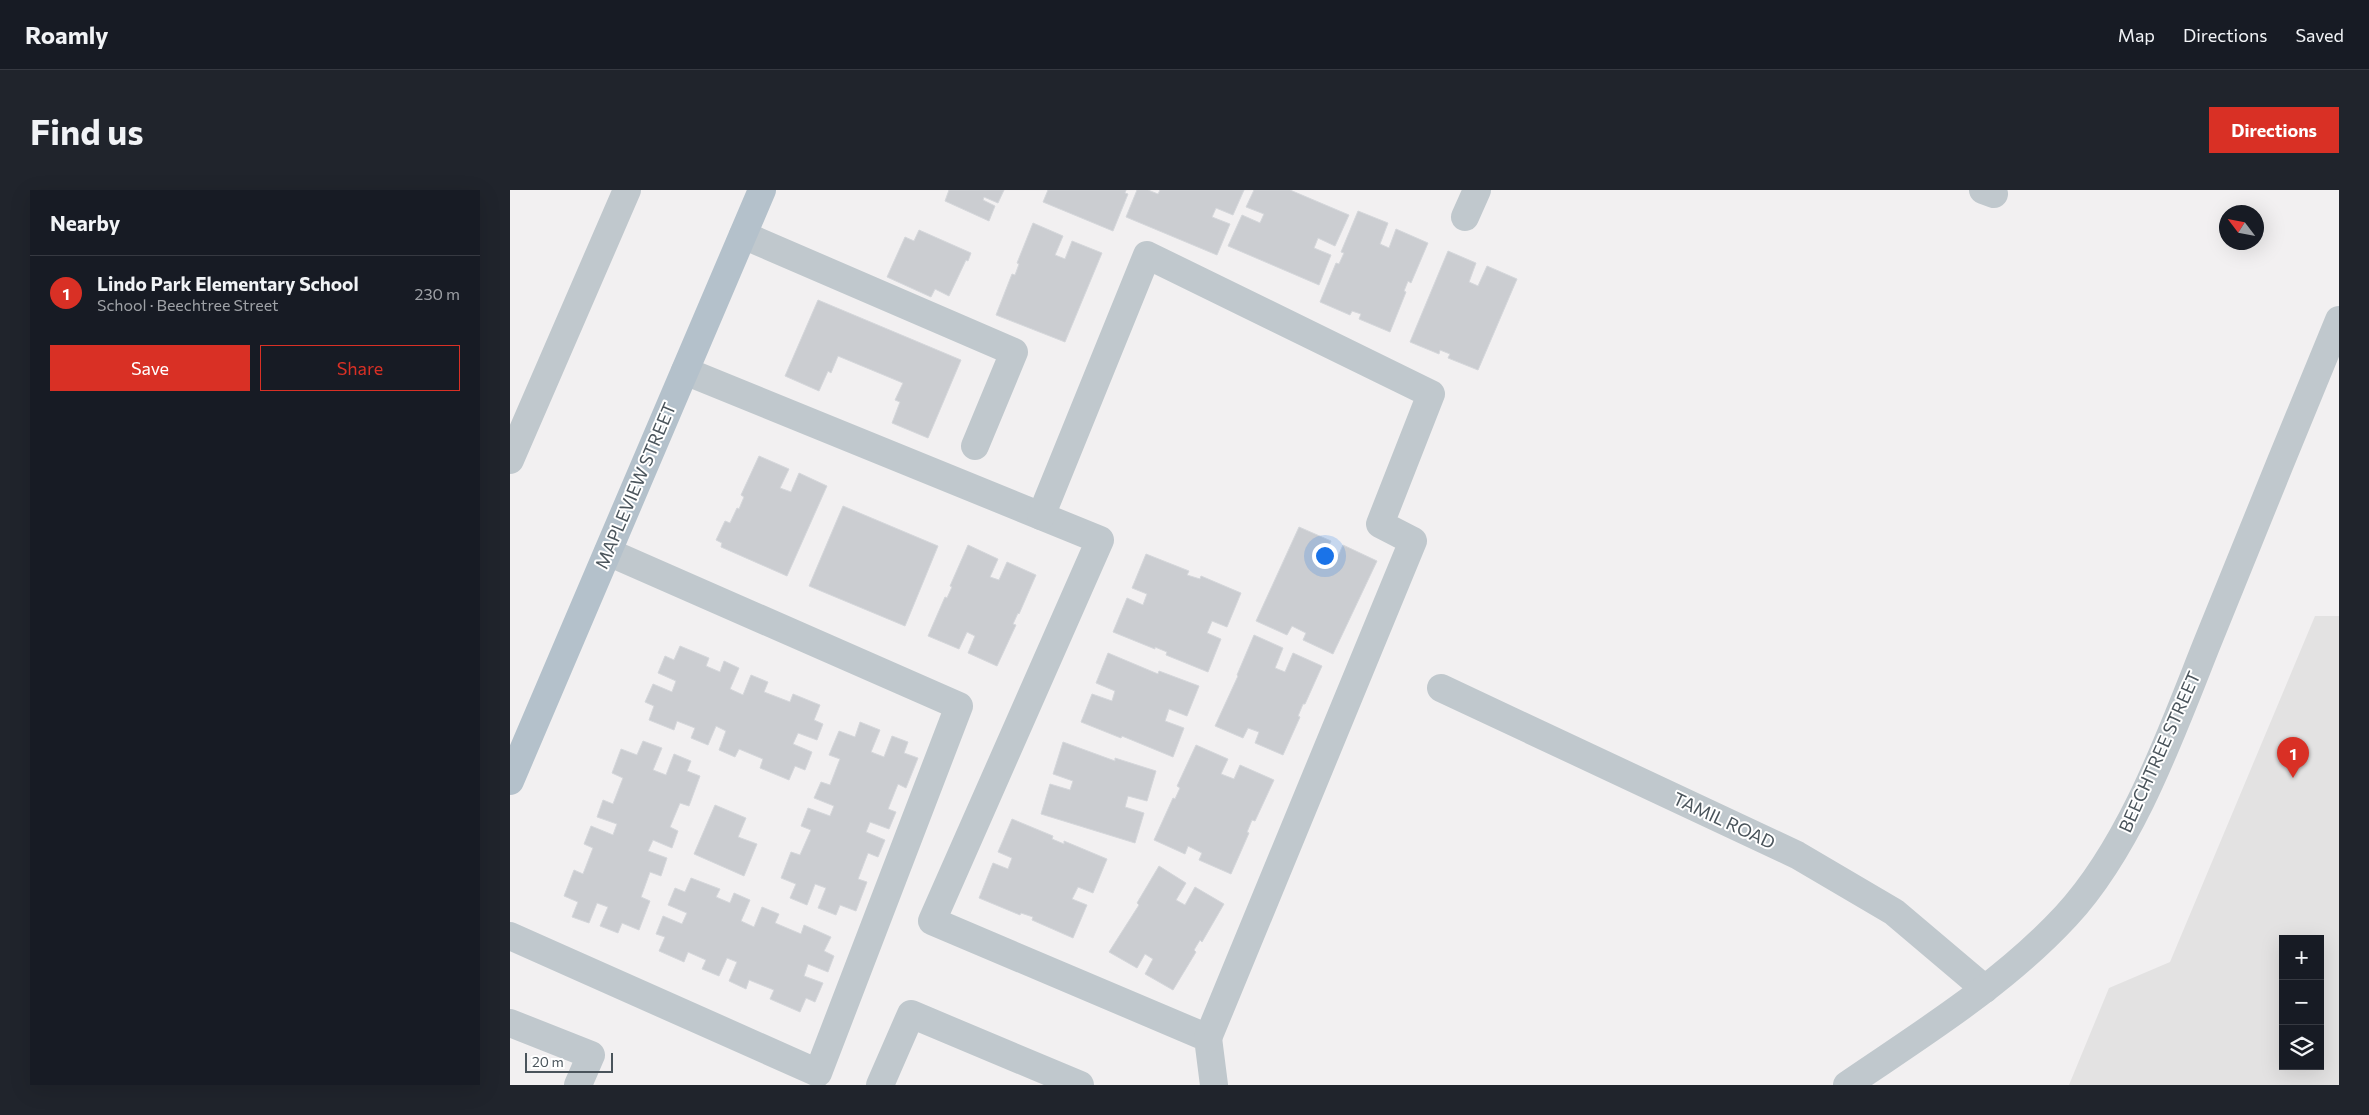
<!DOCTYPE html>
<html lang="en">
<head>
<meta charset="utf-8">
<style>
	:root { --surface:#171b24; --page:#20242c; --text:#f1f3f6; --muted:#9ea1a6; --line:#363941; --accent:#d93025 }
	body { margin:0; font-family:Commissioner,sans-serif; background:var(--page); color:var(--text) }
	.controls { position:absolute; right:15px; bottom:15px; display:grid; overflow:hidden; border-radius:0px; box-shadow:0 5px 20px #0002 }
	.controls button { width:45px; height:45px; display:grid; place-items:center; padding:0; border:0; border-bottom:1px solid var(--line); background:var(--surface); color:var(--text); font:25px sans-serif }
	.compass { position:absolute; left:1709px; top:15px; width:45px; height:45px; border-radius:50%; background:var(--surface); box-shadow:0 5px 20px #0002; rotate:302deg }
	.scale { position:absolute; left:15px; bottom:12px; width:88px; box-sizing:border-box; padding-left:5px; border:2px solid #4a545b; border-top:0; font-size:14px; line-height:18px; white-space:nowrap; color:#4a545b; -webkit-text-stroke:4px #fff; paint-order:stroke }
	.you { position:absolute; left:814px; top:365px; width:18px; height:18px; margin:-12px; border:4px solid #fff; border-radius:50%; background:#1a73e8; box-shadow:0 0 0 8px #1a73e833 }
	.badge { display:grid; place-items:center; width:32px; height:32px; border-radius:50%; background:var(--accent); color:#fff; font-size:16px; font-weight:700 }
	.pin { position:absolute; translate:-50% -41px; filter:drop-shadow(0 1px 2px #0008) }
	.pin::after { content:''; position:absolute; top:26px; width:18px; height:15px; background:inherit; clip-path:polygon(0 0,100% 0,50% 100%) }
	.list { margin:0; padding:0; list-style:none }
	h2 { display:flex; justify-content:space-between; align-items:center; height:65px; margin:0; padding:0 20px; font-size:21px }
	h2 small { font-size:16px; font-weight:400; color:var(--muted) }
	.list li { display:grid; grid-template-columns:32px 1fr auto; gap:15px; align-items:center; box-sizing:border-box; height:75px; padding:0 20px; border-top:1px solid var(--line) }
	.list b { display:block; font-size:19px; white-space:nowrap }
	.list p { margin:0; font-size:16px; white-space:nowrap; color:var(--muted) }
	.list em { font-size:16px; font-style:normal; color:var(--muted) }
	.actions { display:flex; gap:10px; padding:15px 20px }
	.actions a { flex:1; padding:11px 0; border:1px solid var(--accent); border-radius:0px; text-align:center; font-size:18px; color:var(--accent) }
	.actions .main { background:var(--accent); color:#fff }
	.icon { flex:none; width:28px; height:28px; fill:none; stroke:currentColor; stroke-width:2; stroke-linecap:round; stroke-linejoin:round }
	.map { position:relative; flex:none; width:1829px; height:895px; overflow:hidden; border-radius:0px }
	header { display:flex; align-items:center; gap:30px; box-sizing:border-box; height:70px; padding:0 25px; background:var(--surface); border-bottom:1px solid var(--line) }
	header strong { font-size:24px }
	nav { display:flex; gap:28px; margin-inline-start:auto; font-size:18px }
	.intro { display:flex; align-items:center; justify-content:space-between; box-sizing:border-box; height:120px; padding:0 30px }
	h1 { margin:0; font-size:35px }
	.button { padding:12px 22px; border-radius:0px; background:var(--accent); color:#fff; font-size:18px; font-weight:700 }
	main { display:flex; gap:30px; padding:0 30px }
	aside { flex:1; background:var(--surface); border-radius:0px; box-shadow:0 5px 20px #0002 }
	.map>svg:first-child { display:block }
	.education { fill:#e3e2e2; fill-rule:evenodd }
	.building { fill:#cbcdd1; stroke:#d5d7db }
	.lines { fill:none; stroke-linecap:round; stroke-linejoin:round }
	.minor { stroke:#c0c8cd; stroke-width:28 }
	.major { stroke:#b4c1cb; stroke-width:28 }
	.labels { text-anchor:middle; stroke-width:4; stroke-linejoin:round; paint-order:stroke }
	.street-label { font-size:18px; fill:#4a545b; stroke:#fff }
</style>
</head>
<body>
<header>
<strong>Roamly</strong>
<nav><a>Map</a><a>Directions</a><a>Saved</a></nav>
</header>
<div class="intro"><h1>Find us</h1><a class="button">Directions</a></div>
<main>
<aside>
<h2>Nearby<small></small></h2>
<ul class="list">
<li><span class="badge">1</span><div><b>Lindo Park Elementary School</b><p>School · Beechtree Street</p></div><em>230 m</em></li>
</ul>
<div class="actions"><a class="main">Save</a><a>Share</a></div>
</aside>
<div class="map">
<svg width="1829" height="895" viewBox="0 0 1829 895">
	<rect width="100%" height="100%" fill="#f2f0f1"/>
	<path class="education" d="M1805,426H1829V895H1559L1599,798L1660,772ZM1773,749H1810V876H1773Z"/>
	<g class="building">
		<polygon points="439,0 494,0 488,13 474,7 473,10 485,16 479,31 435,11"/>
		<polygon points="538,0 616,0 615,3 618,4 603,41 533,12"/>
		<polygon points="627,0 638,0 648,4 650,0 734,0 723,25 706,18 702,27 720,34 707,65 616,27"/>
		<polygon points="744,0 780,0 839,25 825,56 808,48 804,58 821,65 809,95 718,56 732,25 750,33 754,24 736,17"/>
		<polygon points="848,21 878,33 870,54 879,58 886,39 918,53 901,93 898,91 894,101 896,102 880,142 849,129 851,124 842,121 840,125 810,112 826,73 829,74 834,63 831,62"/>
		<polygon points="523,33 553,46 545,65 555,69 562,51 592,63 555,152 486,125 502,84 505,85 509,74 507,73"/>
		<polygon points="409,40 461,63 458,71 456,70 439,106 425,99 421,107 377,87 395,47 404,51"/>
		<polygon points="938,61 966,73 959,92 968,96 977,76 1007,89 968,180 938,168 940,164 930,160 929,164 900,152"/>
		<polygon points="308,110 451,170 418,248 382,233 390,212 385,210 393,193 328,166 321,183 318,181 309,201 275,186"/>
		<polygon points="249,266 279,279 270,298 281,302 289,283 317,296 277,386 211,357 212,353 206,350 215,331 220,333 227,318 229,319 234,307 231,305"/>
		<polygon points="333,316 428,356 395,436 299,396"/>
		<polygon points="789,337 821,351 814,365 826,371 833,355 867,371 823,464 793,450 796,443 782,436 777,445 746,431"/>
		<polygon points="458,355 488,369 480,387 489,390 497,372 526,385 509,424 508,423 503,434 506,435 487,476 458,463 465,446 457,442 449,459 418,446 435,407 437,408 442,397 440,396"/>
		<polygon points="636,364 679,381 677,385 690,389 691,386 731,403 717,437 702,431 697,443 711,449 698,482 656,465 657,462 645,457 645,459 603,442 617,408 633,415 637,404 622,398"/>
		<polygon points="744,445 773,458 765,478 775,482 783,463 812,476 795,514 793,514 788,526 790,527 773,565 745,553 749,542 738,538 733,548 705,536 728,486 727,485"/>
		<polygon points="170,456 199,468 196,476 210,482 214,471 229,478 220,499 233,505 241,485 258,492 254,502 280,512 283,504 310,515 304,530 313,534 307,550 288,543 283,554 302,562 295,580 285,576 279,590 250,578 253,569 229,559 225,567 209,560 216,541 206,536 198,555 181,548 185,538 167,531 164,540 139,530 144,516 135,512 143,494 162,502 166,491 148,483 155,466 164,470"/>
		<polygon points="598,463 648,484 649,481 689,496 677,526 659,519 655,531 674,538 663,567 612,546 611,548 571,532 582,504 602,511 605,501 586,493"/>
		<polygon points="350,532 370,540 361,562 374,567 382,546 398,552 394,563 408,568 396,598 388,594 378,619 386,622 379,639 360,632 356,642 375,650 368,667 358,663 348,689 357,692 346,721 330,715 326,725 308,718 316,698 305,694 297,715 280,708 286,694 271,688 281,662 290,665 301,640 291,636 298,618 320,626 324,616 304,608 311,592 320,595 330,569 319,565 329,541 345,547"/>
		<polygon points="133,551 152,558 143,580 156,585 164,564 181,571 177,581 190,586 179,616 170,613 160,637 168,641 162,658 143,650 138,661 157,668 151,686 140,682 131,707 140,711 129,740 112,733 108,743 90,736 98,717 87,713 79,733 62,727 68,712 54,706 64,680 73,684 83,658 74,654 81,636 103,645 107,634 87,627 93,610 103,614 113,588 102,583 111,559 127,565"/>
		<polygon points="553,552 605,571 605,568 646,581 637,611 618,606 615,617 634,623 625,653 531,624 540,594 560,600 563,591 543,584"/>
		<polygon points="686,555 718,569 711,584 724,589 730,575 764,590 745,631 742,630 737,642 739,643 721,684 689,670 692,663 678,656 675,664 644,650 663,608 665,609 670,598 667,596"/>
		<polygon points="205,615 236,628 228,647 247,654 234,686 184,664"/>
		<polygon points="502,629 543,646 542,649 554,654 554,651 597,669 583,703 568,697 562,709 577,715 563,748 522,730 523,727 511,723 510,725 469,708 483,673 498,679 502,668 488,662"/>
		<polygon points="649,676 676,693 666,710 675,715 685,697 714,714 692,752 690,750 684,760 686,762 663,800 635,784 643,769 635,764 627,778 599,762 629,715 627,713"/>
		<polygon points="181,688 210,699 206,707 220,713 224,703 240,710 231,731 244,737 252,717 269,724 265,733 291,744 294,735 321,747 314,761 324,766 318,782 298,774 294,786 313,793 305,812 296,808 290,822 260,809 264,800 239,790 236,799 219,791 227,772 217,768 209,786 192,779 196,770 178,762 174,772 149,761 155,747 146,744 153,726 172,734 177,723 158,715 165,698 175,702"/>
	</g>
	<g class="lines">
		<g class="minor">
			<polyline points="1473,0 1484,4"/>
			<polyline points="955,27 967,0"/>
			<polyline points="233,45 504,162 465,256"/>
			<polyline points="175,181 590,350 422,731 698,848 704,895"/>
			<polyline points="0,270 117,0"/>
			<polyline points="531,326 637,65 921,204 870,334 903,351 698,848"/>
			<polyline points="931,498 1287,665 1384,722 1475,799"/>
			<polyline points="0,746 308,883 449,516 98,362"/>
			<polyline points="0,833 81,865 68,895"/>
			<polyline points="370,895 401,824 570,895"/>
			<path d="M1337,895C1413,843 1493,794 1556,726C1621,656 1661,544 1696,456C1740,348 1784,238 1829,130"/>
		</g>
		<polyline class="major" points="0,591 252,0"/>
	</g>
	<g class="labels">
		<g class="street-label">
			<text transform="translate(126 296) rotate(-67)" y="6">MAPLEVIEW STREET</text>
			<text transform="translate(1650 562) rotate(-66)" y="6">BEECHTREE STREET</text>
			<text transform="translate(1214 631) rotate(25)" y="6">TAMIL ROAD</text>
		</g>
	</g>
</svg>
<div class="controls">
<button>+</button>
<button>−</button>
<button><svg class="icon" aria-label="layers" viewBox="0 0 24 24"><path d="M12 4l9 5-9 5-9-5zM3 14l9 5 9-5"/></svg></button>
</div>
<svg class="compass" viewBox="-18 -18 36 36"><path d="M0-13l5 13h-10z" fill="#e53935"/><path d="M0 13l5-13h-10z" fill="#9ea1a6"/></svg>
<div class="scale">20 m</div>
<div class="you"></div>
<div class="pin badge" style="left:1783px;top:588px">1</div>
</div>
</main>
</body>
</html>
